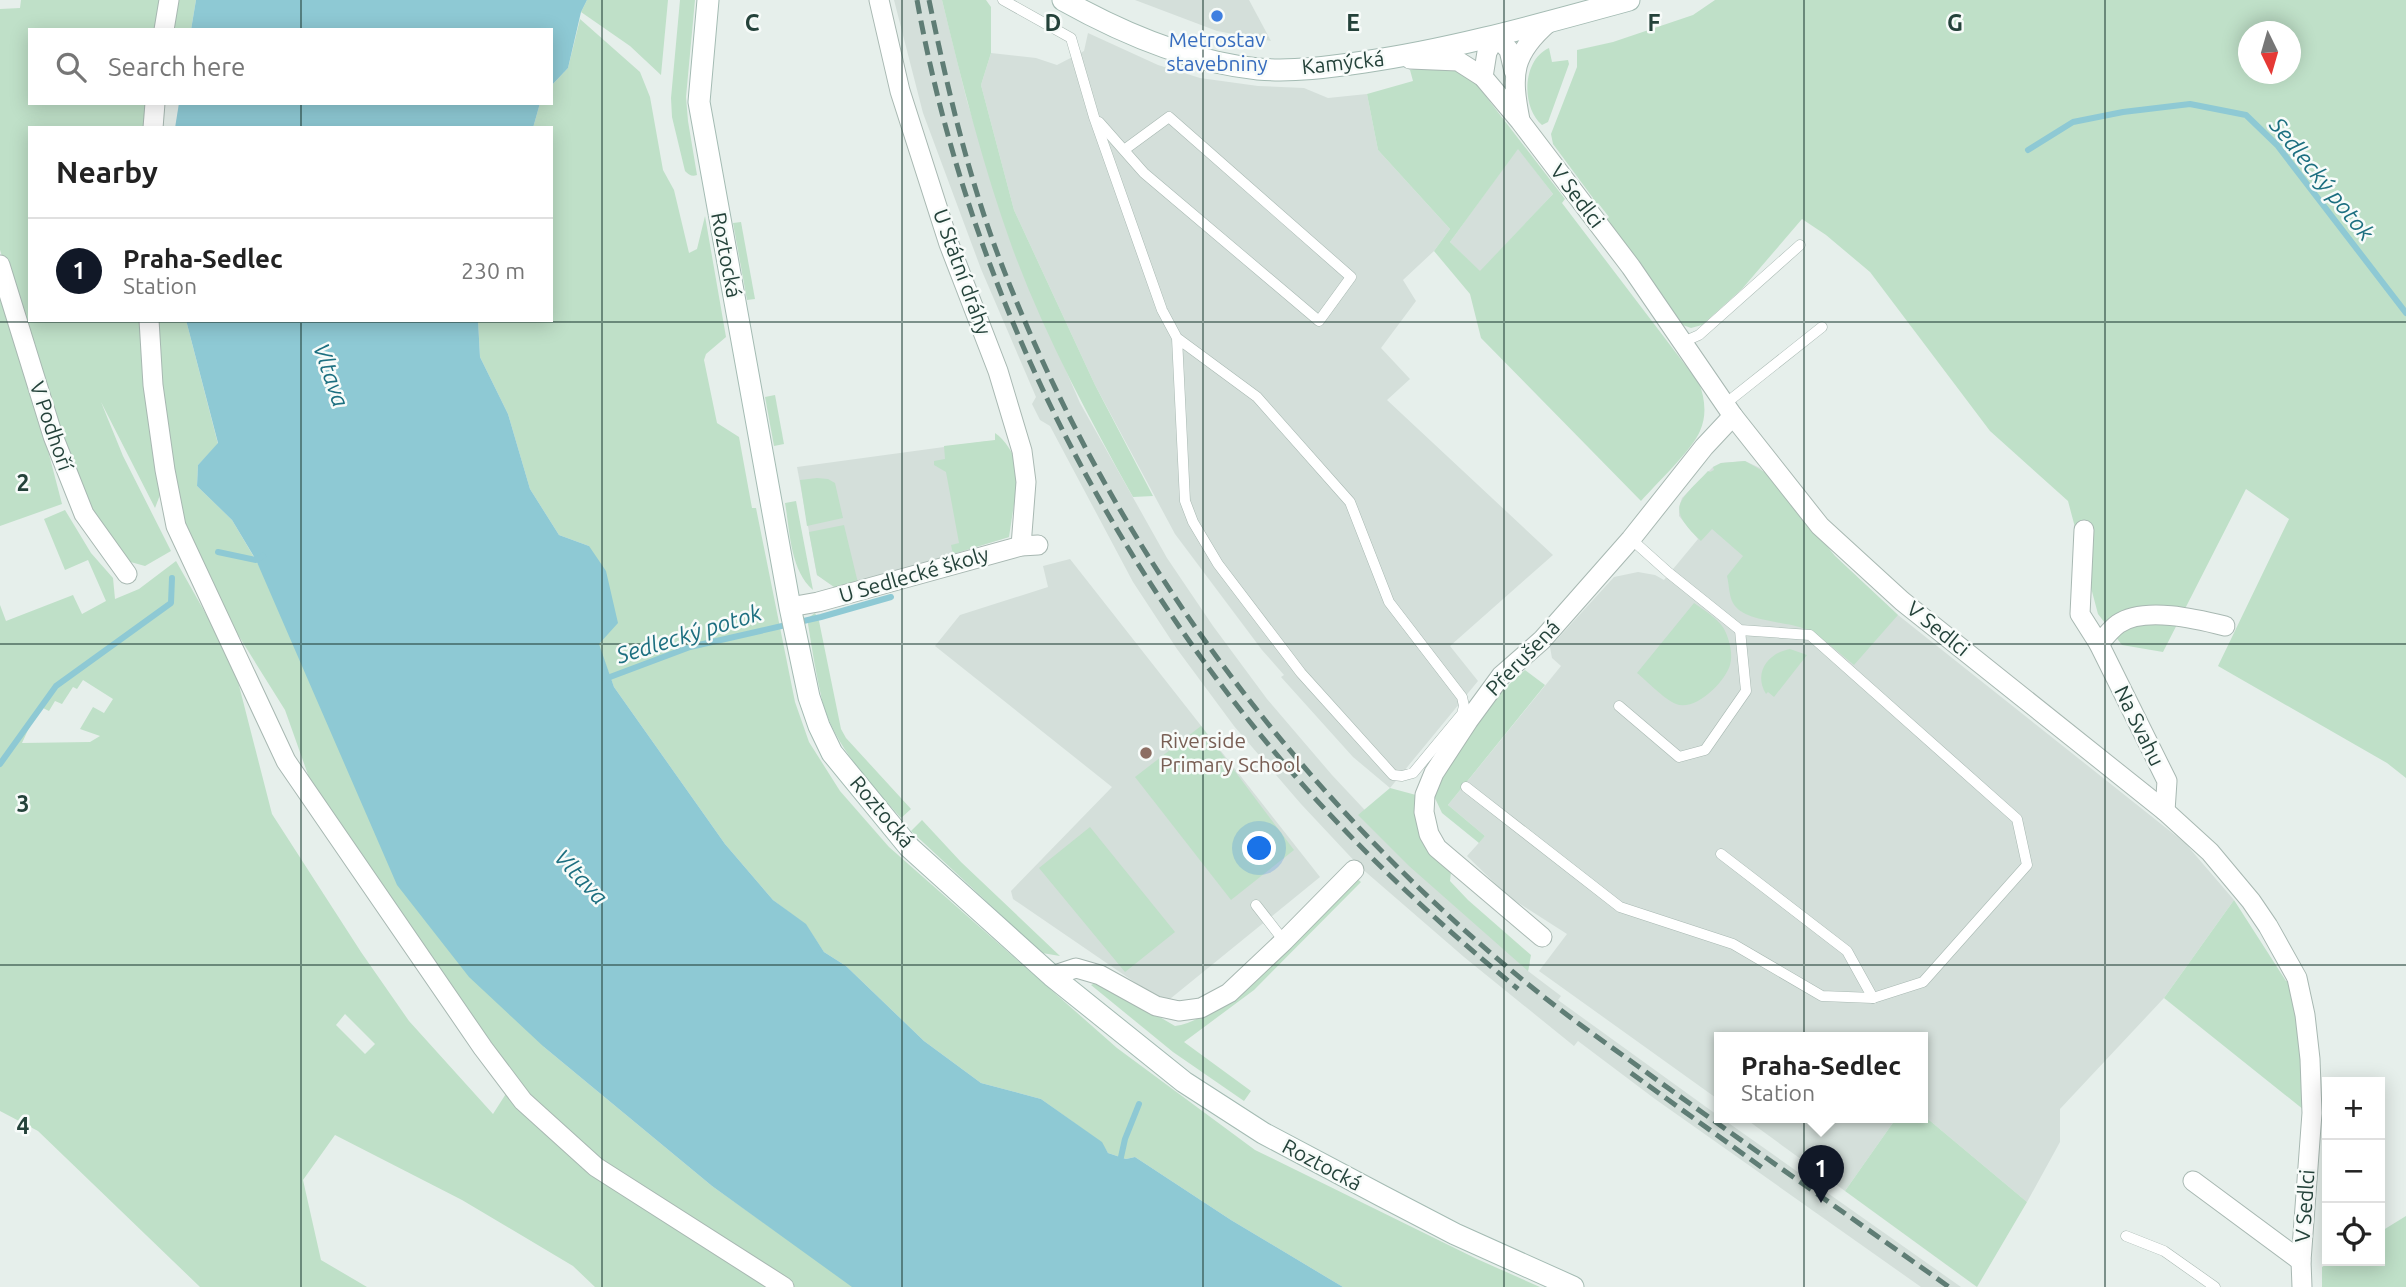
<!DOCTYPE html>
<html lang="en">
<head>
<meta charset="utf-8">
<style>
	:root { --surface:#fff; --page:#f2f2f2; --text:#222; --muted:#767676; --line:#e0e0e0; --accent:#111827 }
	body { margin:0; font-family:Ubuntu,sans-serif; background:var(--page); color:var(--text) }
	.controls { position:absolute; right:21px; bottom:21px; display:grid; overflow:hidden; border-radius:0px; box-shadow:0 4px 18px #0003 }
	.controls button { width:63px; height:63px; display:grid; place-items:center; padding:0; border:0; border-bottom:2px solid var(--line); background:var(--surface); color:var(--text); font:35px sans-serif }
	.compass { position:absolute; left:2238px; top:21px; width:63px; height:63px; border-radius:50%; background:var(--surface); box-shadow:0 4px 18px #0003; rotate:175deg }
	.you { position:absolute; left:1260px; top:849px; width:24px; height:24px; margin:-18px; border:5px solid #fff; border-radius:50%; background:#1a73e8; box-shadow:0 0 0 10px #1a73e833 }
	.badge { display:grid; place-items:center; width:46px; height:46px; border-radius:50%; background:var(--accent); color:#fff; font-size:23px; font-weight:700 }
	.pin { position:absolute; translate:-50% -58px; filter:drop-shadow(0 2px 4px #0008) }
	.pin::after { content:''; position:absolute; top:37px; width:24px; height:21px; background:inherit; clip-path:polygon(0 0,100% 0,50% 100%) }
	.popup { position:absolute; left:1714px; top:1032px; width:214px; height:91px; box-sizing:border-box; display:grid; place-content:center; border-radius:0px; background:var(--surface); filter:drop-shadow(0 2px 5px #0005); font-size:23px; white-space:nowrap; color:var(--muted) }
	.popup b { font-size:26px; color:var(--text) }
	.popup::after { content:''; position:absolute; left:50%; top:100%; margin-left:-14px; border:14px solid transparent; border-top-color:var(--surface) }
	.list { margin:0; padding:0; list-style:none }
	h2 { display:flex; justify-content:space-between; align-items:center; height:91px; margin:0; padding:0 28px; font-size:30px }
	h2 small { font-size:23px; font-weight:400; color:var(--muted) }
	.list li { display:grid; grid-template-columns:46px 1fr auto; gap:21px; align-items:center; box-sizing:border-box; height:105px; padding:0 28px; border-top:2px solid var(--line) }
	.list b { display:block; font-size:26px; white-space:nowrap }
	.list p { margin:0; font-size:23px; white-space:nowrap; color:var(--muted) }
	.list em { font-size:23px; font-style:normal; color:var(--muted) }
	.icon { flex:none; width:38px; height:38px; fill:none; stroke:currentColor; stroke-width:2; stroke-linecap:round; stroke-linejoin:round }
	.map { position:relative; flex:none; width:2406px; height:1287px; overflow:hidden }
	.search { position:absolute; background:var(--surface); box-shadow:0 4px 18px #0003; left:28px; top:28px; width:525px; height:77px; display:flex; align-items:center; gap:18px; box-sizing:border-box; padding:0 24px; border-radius:0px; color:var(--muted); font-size:26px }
	.panel { position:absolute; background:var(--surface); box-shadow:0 4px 18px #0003; left:28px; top:126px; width:525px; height:196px; border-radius:0px }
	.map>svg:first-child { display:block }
	.built { fill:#d4dfda }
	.green { fill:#bfe0c8; fill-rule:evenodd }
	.water { fill:#8ec9d4 }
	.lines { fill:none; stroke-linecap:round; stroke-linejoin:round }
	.stream { stroke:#8ec9d4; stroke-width:6 }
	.service-casing { stroke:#a8b8b2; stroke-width:11 }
	.minor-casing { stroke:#a8b8b2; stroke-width:21 }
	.secondary-casing { stroke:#a4bbb3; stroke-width:23 }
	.service { stroke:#fff; stroke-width:10 }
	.minor { stroke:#fff; stroke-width:19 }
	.secondary { stroke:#fff; stroke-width:21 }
	.rail { stroke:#5f7d75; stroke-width:5; stroke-dasharray:14 7; stroke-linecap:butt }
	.grid { fill:none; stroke:#24423a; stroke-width:2; stroke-opacity:0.55 }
	.shop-dot { fill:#3f7fe0; stroke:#f7fbf9; stroke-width:2.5 }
	.education-dot { fill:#8d6e63; stroke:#f7fbf9; stroke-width:2.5 }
	.labels { text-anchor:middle; stroke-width:5; stroke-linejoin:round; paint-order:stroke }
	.shop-label { font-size:21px; fill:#366cbe; stroke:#f7fbf9 }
	.street-label { font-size:21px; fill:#24423a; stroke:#f7fbf9 }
	.education-label { font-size:21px; fill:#785e54; stroke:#f7fbf9; text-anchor:start }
	.water-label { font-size:23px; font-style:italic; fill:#1c6f80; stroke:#f7fbf9 }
	.grid-label { font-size:23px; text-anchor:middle; font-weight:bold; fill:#24423a; stroke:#f7fbf9; stroke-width:5; stroke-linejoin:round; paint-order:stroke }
</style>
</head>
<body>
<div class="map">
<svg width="2406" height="1287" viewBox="0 0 2406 1287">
	<rect width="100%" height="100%" fill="#e6efeb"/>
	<g class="built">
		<polygon points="894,0 942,0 967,101 1013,248 1080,403 1167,558 1213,626 1267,699 1332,775 1391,838 1530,963 1528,971 1561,996 1558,1000 1720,1117 1961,1287 1921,1287 1655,1099 1578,1041 1574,1046 1464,957 1360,867 1301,804 1234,726 1177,649 1133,582 1050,426 1040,420 1032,404 1036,397 981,269 923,113"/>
		<polygon points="1135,0 1249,0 1271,41 1217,31"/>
		<polygon points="1088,33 1158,65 1200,78 1258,86 1304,88 1328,98 1367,94 1378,150 1450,229 1434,251 1403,280 1416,301 1381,348 1410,379 1387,400 1553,555 1450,646 1478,681 1390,788 1353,757 1281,677 1284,675 1262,650 1175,534 1095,385 1014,210 981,85 991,53 1036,58 1057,65 1084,51"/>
		<polygon points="1518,148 1553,194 1480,272 1450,242"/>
		<polygon points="988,441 1009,537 837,589 817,575 797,467"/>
		<polygon points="1745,461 1760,468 1835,556 1898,615 2185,843 2234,900 2164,998 2060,1109 2060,1142 2027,1202 1923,1115 1923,1037 1720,1037 1719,1100 1539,971 1567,934 1509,897 1467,856 1485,836 1448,805 1561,666 1552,658 1550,647 1614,577 1638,572 1655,575 1664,580 1698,539 1679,516 1679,507 1682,498 1713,467 1721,463"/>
		<polygon points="1070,559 1320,877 1165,1003 1013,899 1011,891 1112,787 935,646 960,615 1048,587 1043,566"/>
		<polygon points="1743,1117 1897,1117 1845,1191"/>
	</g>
	<g class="green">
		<polygon points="21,0 159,0 155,30 30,30 30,103 148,103 145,128 30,128 30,320 140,320 148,416 160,495 155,508 101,402 123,456 171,551 145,566 127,561 99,530 54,419 0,250 0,9 20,8"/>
		<polygon points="174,0 196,0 191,30 169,30"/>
		<polygon points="587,0 668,0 661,75 630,46 581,12"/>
		<path d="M680,0H695L686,97L688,121L697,175C692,177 689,175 685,171L672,117L671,98Z"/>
		<path d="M942,0H986L991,7V53L981,85L1014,210L1095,385L1153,496L1133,497C1088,416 1044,334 1012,247C983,166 962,83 942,0Z"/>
		<path d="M1715,0H2406V778L2387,763L2218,666L2289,519L2246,489L2163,652L2122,645L2098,614L2068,501L1990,431L1870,272L1826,235L1802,219L1742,289L1702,325L1691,328L1680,324L1605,221L1609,217L1598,203L1593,206L1589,201L1593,198L1553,144L1551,134L1577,67V50L1613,42L1693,15ZM2248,32H2290V74H2248Z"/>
		<polygon points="580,19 640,72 650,97 663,170 674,190 689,253 697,249 705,216 726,337 706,354 704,360 717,423 739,437 752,508 756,508 795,702 809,742 840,791 889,847 1117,1048 1255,1150 1477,1259 1540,1287 1343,1287 1231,1220 1135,1157 1126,1159 1108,1153 1101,1142 1041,1099 981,1083 924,1041 846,966 824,952 806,925 773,900 725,844 614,687 598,644 589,546 559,535 530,489 508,414 480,357 478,320 551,320 551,128 533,128 540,103 551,103 551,86 568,68"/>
		<path d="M1549,48L1552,62L1568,60L1569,64L1548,122L1542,125C1521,107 1522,60 1549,48Z"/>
		<path d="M1425,67L1454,69L1474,81L1565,199L1562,203L1699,383C1705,398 1707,416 1700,431C1693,449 1655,485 1641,501L1481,338L1470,294L1434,251L1450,229L1378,150L1367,94L1413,81L1410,70ZM1518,149L1553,194L1480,271L1450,242Z"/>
		<polygon points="741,222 755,299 747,300 733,223"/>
		<polygon points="0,282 23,355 62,504 0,526"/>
		<polygon points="155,320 186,320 218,444 198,465 197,486 232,520 544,1047 712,1186 854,1287 793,1287 640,1190 526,1099 317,800 285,710 225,614 182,523 158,385"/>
		<polygon points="775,395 784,444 774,446 765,397"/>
		<path d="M995,433C1006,440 1016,458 1019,471L1009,537L953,554L951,545L959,543L946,472L934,465V461L945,459L944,446L995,440Z"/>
		<path d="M1745,461L1768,474L1835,556L1898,615L1854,665C1839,653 1823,637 1805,629C1786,621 1743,622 1733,603C1729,596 1729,584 1727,576L1743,556L1712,529L1701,541C1664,507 1680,501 1708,471L1710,472L1714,470L1713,467L1721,463Z"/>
		<polygon points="817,478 828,479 835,483 843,518 807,526 800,480"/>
		<path d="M796,501L813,590C790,570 790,531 785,503Z"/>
		<path d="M65,510L91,553L113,578L115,599L139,589L176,561L233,662L272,814L361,952L409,1021L493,1114L509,1089L540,1122L770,1287H595L573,1266L462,1200L335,1135L303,1180L321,1260L367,1287H200L38,1131L0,1111V605L6,621L73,595L82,614L106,601L88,560L65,570L44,519ZM83,680L113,699L104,713L93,707L80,729L100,736L90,742L22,743L39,706L49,711L55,701L62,704L73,687L77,689ZM345,1014L375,1044L365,1054L336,1025Z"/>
		<polygon points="844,525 858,583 837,589 817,575 809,532"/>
		<path d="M1694,603C1705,611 1721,620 1726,633C1730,643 1733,655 1730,665C1725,682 1695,712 1676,704C1665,700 1647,681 1637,673Z"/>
		<path d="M815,613L819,621L841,729L846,738L911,809L901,818C871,784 834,746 822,700C816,675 812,649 808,624V618Z"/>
		<path d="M1790,649L1807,655L1774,697L1768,692L1766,694C1753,673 1768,653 1790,649Z"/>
		<path d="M1525,670L1545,685L1448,805L1485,836L1479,843L1442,813L1433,794C1459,749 1484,704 1525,670Z"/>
		<polygon points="1201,726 1294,850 1231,900 1135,777"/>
		<polygon points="1390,788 1416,795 1451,872 1450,881 1468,900 1531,955 1528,971 1409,866 1358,815"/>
		<polygon points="922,820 961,862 1060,956 1042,953 911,831"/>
		<polygon points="1090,827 1175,932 1125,972 1039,868"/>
		<path d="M1356,878L1361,882L1254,990L1184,1042L1251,1091L1244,1101L1173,1052L1091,985L1095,983L1105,985L1175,1026C1221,1022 1320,913 1356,878Z"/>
		<polygon points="2234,900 2286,981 2291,980 2304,1064 2304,1110 2164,998"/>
		<polygon points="1923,1115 2027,1202 1977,1287 1845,1191 1897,1117 1923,1117"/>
		<polygon points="2406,1216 2406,1287 2322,1287 2322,1267 2332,1261 2380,1261 2380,1232"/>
	</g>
	<g class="water">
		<polygon points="196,0 587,0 581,12 568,68 551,86 551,30 191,30"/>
		<polygon points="179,103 540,103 533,128 175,128"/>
		<polygon points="186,320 478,320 480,357 508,414 530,489 559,535 589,546 606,571 618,623 599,644 614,687 725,844 773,900 806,924 824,952 846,966 924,1041 981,1083 1041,1099 1102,1142 1108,1153 1126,1159 1135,1157 1231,1220 1343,1287 852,1287 712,1186 544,1047 469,977 397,885 256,560 232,520 197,486 198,465 218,443"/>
	</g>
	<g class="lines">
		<g class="stream">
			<polyline points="2028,150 2073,122 2123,112 2190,104 2246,115 2277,145 2406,313"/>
			<polyline points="218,552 256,560 263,556"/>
			<polyline points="605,682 610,677 690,647 821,617 891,597"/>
			<polyline points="0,764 56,686 171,603 172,578"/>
			<polyline points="1121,1157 1125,1139 1139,1104"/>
		</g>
		<defs>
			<g id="service">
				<polyline points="1003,0 1071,38 1094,117 1162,310 1177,338 1257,397 1350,502 1389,602 1462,697 1464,706 1462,714 1413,773 1402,776 1393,775 1301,673 1218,564 1193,522 1185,501 1177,338"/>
				<polyline points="1099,122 1144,173 1319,321 1351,277 1169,117 1124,150"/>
				<polyline points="1683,342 1699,335 1800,245"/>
				<polyline points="1725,404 1822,327"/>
				<polyline points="1619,706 1679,757 1705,750 1746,691 1740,630"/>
				<polyline points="1466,787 1620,907 1733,944 1822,996 1873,998 1923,982 2027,865 2017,819 1810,635 1740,630 1669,573 1631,539"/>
				<polyline points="1721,854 1847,951 1873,998"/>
				<polyline points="1256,905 1284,941"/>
				<polyline points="2126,1236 2164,1251 2215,1287"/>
			</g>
			<g id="minor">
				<polyline points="879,0 900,91 949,244 998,371 1022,451 1026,482 1021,546"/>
				<polyline points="164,30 169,0"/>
				<polyline points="1410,59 1458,61 1483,77 1520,121 1631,267 1733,416 1820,526 1902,601 2165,811 2210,852 2251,901 2268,926 2297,978 2305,1015 2310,1059 2312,1113 2301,1261 2302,1287"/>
				<polyline points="1483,77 1487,52 1496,36 1509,50 1514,71"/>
				<path d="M1520,120C1511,74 1512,54 1549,22"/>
				<polyline points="153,128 155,103"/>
				<polyline points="0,265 53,436 84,514 127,574"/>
				<polyline points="149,320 153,385 165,470 176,526 286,761 483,1048 523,1101 596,1167 784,1287"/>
				<polyline points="2084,530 2080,614 2099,644 2167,781 2165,811"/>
				<polyline points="790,607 818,602 1021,546 1038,545"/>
				<path d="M2099,644C2104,638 2111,629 2118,624C2144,606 2197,619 2225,626"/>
				<polyline points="1542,937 1437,848 1429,834 1424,812 1425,795 1434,773 1468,721 1501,676 1542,640 1631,539 1704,447 1733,416"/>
				<polyline points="1052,976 1076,968 1100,975 1156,1006 1179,1011 1201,1008 1229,993 1284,941 1354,870"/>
				<polyline points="2193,1181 2301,1261"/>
			</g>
			<g id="secondary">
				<polyline points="708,0 699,102 790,607 809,697 819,726 832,753 909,847 1052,976 1184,1082 1263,1133 1382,1196 1455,1234 1573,1287"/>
				<path d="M1063,0C1122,33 1190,62 1258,69C1293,72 1330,67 1364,62C1454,49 1541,24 1629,0"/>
			</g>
		</defs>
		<use href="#service" class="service-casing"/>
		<use href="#minor" class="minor-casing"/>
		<use href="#secondary" class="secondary-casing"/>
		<use href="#service" class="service"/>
		<use href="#minor" class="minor"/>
		<use href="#secondary" class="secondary"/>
		<g class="rail">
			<path d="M917,0C970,293 1112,572 1311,794C1375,865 1445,929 1518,989"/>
			<path d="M929,0C947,86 967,172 998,255C1107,542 1294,796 1534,989C1573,1021 1616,1050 1657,1080C1754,1150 1852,1218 1949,1287"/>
			<polyline points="1631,1073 1764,1169"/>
		</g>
	</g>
	<path class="grid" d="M301,0V30M602,0V1287M902,0V1287M1203,0V1287M1504,0V1287M1804,0V1287M2105,0V1287M301,103V128M301,320V1287M0,322H2406M0,644H2406M0,965H2406"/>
	<circle class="shop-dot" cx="1217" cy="16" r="7"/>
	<circle class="education-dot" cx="1146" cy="753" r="7"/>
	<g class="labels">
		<g class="shop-label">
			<text x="1217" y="47">Metrostav<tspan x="1217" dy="24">stavebniny</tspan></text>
		</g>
		<g class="street-label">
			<text transform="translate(1343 63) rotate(-6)" y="7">Kamýcká</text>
			<text transform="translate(1577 196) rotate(53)" y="7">V Sedlci</text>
			<text transform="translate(726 255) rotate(79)" y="7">Roztocká</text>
			<text transform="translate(962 272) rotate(70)" y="7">U Státní dráhy</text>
			<text transform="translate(51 426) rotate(71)" y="7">V Podhoří</text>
			<text transform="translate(914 575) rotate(-16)" y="7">U Sedlecké školy</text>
			<text transform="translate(1938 629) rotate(39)" y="7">V Sedlci</text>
			<text transform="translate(1523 658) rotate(-46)" y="7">Přerušená</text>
			<text transform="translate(2139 726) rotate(64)" y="7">Na Svahu</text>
			<text transform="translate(882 812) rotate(50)" y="7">Roztocká</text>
			<text transform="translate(1322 1165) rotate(28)" y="7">Roztocká</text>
			<text transform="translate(2305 1206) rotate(-86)" y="7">V Sedlci</text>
		</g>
		<g class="education-label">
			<text x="1160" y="748">Riverside<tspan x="1160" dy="24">Primary School</tspan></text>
		</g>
		<g class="water-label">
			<text transform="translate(2322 179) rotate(51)" y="8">Sedlecký potok</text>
			<text transform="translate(331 375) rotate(71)" y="8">Vltava</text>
			<text transform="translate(689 634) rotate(-17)" y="8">Sedlecký potok</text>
			<text transform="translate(581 877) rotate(47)" y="8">Vltava</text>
		</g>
	</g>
	<g class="grid-label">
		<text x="752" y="31">C</text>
		<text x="1053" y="31">D</text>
		<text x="1353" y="31">E</text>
		<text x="1654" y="31">F</text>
		<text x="1955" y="31">G</text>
		<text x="23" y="491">2</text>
		<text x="23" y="812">3</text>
		<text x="23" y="1134">4</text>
	</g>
</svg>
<div class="controls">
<button>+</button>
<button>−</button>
<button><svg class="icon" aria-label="locate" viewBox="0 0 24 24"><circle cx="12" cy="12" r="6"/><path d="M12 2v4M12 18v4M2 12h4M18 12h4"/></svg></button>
</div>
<svg class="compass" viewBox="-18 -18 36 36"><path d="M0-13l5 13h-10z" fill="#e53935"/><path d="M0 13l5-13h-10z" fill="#767676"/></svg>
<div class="you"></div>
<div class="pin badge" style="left:1821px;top:1203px">1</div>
<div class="popup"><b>Praha-Sedlec</b>Station</div>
<div class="search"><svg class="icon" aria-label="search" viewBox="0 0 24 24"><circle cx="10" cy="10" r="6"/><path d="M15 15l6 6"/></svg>Search here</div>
<section class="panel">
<h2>Nearby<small></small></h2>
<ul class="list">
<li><span class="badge">1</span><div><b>Praha-Sedlec</b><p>Station</p></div><em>230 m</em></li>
</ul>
</section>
</div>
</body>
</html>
